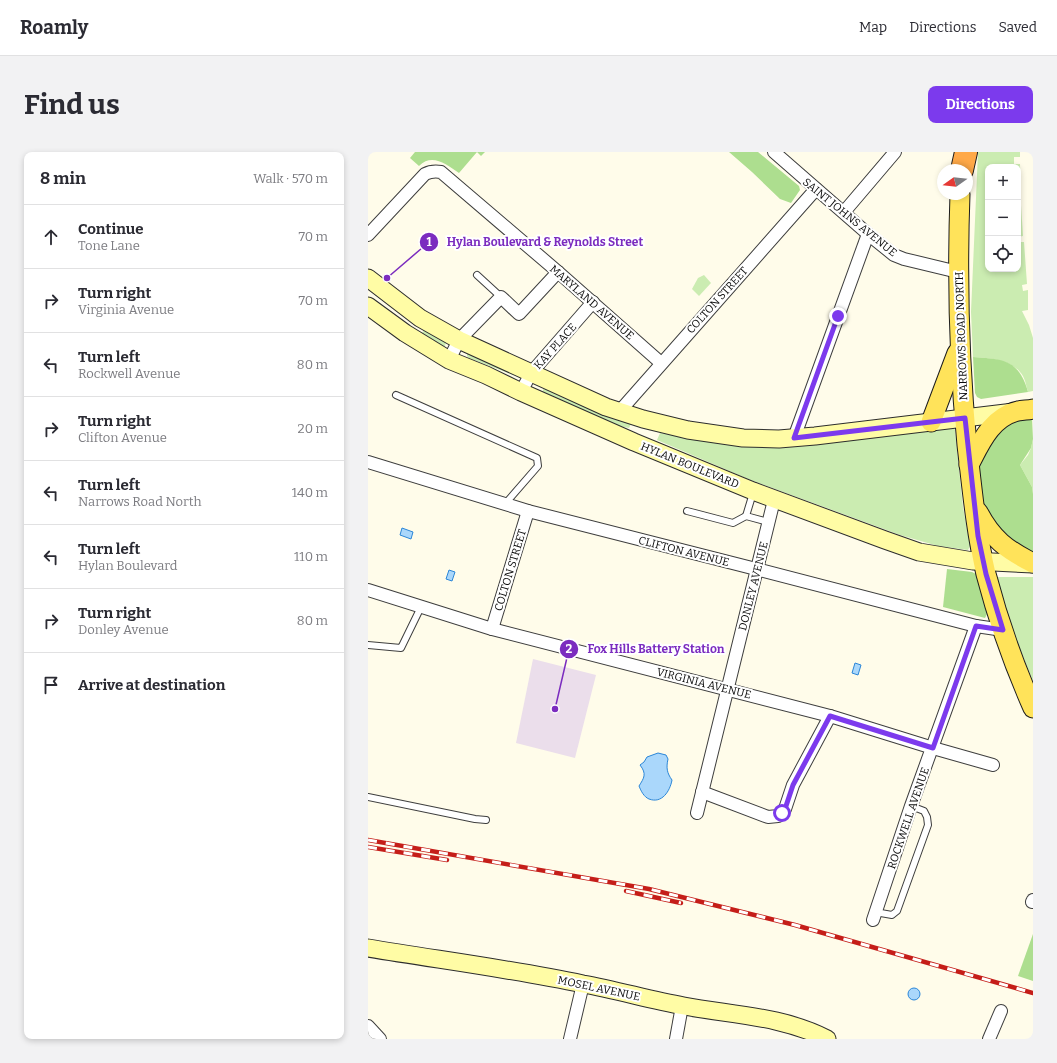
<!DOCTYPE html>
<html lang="en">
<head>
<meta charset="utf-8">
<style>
	:root { --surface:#fff; --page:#f2f2f3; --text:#2b2b33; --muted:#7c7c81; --line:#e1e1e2; --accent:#7c3aed }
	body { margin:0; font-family:Bitter,serif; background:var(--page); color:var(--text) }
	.controls { position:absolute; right:12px; top:12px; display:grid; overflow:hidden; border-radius:8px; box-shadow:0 2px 6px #0003 }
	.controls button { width:36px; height:36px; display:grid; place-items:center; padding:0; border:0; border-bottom:1px solid var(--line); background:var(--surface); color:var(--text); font:20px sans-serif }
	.compass { position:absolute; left:569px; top:12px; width:36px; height:36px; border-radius:50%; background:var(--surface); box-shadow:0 2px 6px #0003; rotate:255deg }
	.stop { position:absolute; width:12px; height:12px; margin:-9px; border:3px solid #7c3aed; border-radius:50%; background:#fff }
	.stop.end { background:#7c3aed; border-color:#fff; box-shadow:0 1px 4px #0008 }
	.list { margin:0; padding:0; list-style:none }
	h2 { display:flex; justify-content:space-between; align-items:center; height:52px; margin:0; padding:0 16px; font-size:17px }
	h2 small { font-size:13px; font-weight:400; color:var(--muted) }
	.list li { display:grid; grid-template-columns:26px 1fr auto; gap:12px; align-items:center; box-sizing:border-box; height:64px; padding:0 16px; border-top:1px solid var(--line) }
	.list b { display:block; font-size:15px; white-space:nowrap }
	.list p { margin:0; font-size:13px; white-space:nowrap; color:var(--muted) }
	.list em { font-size:13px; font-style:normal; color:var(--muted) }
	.icon { flex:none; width:22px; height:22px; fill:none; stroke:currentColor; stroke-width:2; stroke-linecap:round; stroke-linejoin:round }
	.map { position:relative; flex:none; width:665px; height:887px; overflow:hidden; border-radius:8px }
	header { display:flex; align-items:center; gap:24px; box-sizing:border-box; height:56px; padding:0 20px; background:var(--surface); border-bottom:1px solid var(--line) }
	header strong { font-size:19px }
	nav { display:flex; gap:22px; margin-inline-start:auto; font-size:14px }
	.intro { display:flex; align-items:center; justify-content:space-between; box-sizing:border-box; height:96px; padding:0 24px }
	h1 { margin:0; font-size:28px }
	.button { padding:10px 18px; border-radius:8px; background:var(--accent); color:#fff; font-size:14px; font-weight:700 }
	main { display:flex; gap:24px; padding:0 24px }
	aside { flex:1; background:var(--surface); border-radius:8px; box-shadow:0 2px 6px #0003 }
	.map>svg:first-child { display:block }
	.industrial { fill:#ebdeeb }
	.green { fill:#cbecb1 }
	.forest { fill:#adde8f }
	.water { fill:#aad7fb; stroke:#2b86d8 }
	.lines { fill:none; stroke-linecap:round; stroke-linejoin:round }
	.lane-casing { stroke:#3e3e3e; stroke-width:8 }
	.street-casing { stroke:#3e3e3e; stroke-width:14 }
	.secondary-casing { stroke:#2d2d2d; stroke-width:19 }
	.primary-casing { stroke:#1c1c1c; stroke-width:21 }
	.highway-casing { stroke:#1c1c1c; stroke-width:24 }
	.lane { stroke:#fff; stroke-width:6 }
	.street { stroke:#fff; stroke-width:12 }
	.secondary { stroke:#fffca5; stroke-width:17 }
	.primary { stroke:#ffe35a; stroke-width:19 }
	.highway { stroke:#ffa948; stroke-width:22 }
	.rail-casing { stroke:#c51e19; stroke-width:4.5 }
	.rail { stroke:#fff; stroke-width:3; stroke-dasharray:9; stroke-linecap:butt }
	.route { stroke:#7c3aed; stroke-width:5 }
	.labels { text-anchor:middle; stroke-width:4; stroke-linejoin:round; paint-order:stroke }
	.street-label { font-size:11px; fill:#0b0b0b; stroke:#fff }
	.leader { fill:none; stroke:#7b2cbf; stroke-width:1.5 }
	.callout-dot { fill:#7b2cbf; stroke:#fff; stroke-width:1.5 }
	.mark-label { font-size:12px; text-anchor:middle; font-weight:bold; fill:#fff }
	.callout-label { font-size:12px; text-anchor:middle; font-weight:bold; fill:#7b2cbf; stroke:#fff; stroke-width:4; stroke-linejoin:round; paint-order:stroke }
</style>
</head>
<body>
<header>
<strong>Roamly</strong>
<nav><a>Map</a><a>Directions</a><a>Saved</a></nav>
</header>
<div class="intro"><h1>Find us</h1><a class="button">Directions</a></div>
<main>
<aside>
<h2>8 min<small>Walk · 570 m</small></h2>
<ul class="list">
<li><svg class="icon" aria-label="ahead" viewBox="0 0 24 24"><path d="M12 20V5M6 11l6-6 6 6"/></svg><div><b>Continue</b><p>Tone Lane</p></div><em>70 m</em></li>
<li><svg class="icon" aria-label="right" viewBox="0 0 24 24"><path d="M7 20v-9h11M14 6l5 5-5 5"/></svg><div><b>Turn right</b><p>Virginia Avenue</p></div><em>70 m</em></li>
<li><svg class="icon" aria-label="left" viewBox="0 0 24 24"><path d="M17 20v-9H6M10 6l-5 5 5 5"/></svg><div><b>Turn left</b><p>Rockwell Avenue</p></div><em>80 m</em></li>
<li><svg class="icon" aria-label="right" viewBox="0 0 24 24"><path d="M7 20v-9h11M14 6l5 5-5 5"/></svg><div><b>Turn right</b><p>Clifton Avenue</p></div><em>20 m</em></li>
<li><svg class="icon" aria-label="left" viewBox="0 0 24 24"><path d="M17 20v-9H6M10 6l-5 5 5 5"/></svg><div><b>Turn left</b><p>Narrows Road North</p></div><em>140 m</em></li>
<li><svg class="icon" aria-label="left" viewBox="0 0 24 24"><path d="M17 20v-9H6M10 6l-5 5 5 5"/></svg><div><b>Turn left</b><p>Hylan Boulevard</p></div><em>110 m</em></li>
<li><svg class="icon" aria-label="right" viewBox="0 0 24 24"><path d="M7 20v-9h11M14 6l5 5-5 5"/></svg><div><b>Turn right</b><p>Donley Avenue</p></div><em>80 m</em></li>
<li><svg class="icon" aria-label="arrive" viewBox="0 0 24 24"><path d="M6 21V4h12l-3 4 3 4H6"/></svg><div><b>Arrive at destination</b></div></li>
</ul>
</aside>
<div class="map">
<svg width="665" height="887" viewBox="0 0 665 887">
	<rect width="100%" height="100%" fill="#fffcea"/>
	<polygon class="industrial" points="165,507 228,523 207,606 148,591"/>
	<g class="green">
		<path d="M610,0H652V5H646V12H652L653,45H650V15H620V117H650V90H656L659,132L654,133L655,139L660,138V158L654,159L661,173L665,186V239L660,240C658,233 657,225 652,220C641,207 620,206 605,205L603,160Z"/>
		<polygon points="650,53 653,53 655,84 650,85"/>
		<polygon points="336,123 343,131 331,144 324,137 330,126"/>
		<polygon points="57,177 78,190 77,194 74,195 54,183 54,181"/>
		<polygon points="99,201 148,223 145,223 101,206 99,204"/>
		<polygon points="177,232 262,271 263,272 261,276 251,274 174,241"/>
		<polygon points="586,276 587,278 595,355 602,394 600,398 570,394 532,383 380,327 289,288 292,281 344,290"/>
		<polygon points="665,287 665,342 664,335 652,313 660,303 663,296"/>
		<polygon points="628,425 665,425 665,529 649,490"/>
	</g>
	<g class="forest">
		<path d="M47,0H117L113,4L109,0L91,21C78,12 64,1 51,14L42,6Z"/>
		<polygon points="361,0 390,0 431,34 432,38 423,51 412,47 384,20"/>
		<path d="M605,205C636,207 651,208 660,240L613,247L609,245L607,241Z"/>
		<polygon points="664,266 665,287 663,296 652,313 664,335 665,342 665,400 661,399 640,389 615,355 611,313 615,299 635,276 645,270"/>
		<polygon points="579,417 604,420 608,422 619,462 617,466 575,455"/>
		<polygon points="665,782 665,829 650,824"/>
	</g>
	<g class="water">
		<polygon points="34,376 45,380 43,387 32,383"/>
		<polygon points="81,418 87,420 84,429 78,427"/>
		<polygon points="487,511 493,513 490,523 484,521"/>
		<path d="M290,601L298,603L300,607C298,616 299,621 304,628C302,639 294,652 281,647C276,645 273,639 271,634C276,626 279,622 272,613L276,610L279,605Z"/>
		<circle cx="546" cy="842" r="6"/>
	</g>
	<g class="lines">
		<defs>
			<g id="lane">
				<polyline points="109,123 133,145"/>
				<polyline points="28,243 169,306 170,314 137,352"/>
				<polyline points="385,341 378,364 400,370"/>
				<polyline points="319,359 365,371 378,364"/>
				<polyline points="0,493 33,496 53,455"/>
				<polyline points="0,645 107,667 118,668"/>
				<polyline points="507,760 524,763 529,759 560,673 559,665 556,659 543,654"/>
			</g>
			<g id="street">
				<polyline points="406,0 500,82 526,103 536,107 590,120"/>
				<polyline points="476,60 527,0"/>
				<path d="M0,83L57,22C63,19 67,19 73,20L190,120L293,211"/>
				<polyline points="81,208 91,188 133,145 151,162 190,120"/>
				<polyline points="153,240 163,221 225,150"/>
				<polyline points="251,260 448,37"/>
				<polyline points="426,286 500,82"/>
				<polyline points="0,310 160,359 388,417 608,474 635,478"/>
				<polyline points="0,438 124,477 462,564 565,596 625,613"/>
				<polyline points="124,477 160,359"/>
				<polyline points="334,640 400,665 410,664 417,657 425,633 462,564"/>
				<polyline points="329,661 406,348"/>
				<polyline points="664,750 665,748"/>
				<polyline points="505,768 543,654 608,474"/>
				<polyline points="0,874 12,887"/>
				<polyline points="202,887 215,832"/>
				<polyline points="308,887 314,854"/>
				<polyline points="621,887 633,859"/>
			</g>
			<g id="secondary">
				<polyline points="0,126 52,166 91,188 238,255 275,267 320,278 375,286 411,287 447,284 646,260"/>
				<polyline points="0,154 37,181 81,208 118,223 153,240 266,290 385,339 517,388 551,400 605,409 665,412"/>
				<path d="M0,796C72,808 144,817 215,832C249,838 282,848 316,854C364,863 415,864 459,887"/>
			</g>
			<g id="primary">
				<path d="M592,42C589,126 591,210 599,293C604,336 608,380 618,422C630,468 646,513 665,556"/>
				<polyline points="563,270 589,201"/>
				<path d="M601,313C612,292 623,265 650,259C654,258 660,258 665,257"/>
				<path d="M610,360C624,387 639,398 665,411"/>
			</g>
			<polyline id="highway" points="594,18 598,0"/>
		</defs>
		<use href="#lane" class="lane-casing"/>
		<use href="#street" class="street-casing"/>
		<use href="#secondary" class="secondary-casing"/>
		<use href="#primary" class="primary-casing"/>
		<use href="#highway" class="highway-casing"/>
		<use href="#lane" class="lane"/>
		<use href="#street" class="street"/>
		<use href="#secondary" class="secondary"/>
		<use href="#primary" class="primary"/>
		<use href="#highway" class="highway"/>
		<defs>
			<g id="rail">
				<polyline points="0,688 281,737 427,773 665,841"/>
				<polyline points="0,695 79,708"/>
				<polyline points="258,739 313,751"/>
			</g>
		</defs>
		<use href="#rail" class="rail-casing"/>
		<use href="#rail" class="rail"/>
	</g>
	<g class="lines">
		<polyline class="route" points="414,661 417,657 425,633 462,564 565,596 608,474 635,478 618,422 610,384 597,266 426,286 470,164"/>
	</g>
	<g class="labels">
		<g class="street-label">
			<text transform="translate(482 65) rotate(39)" y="4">SAINT JOHNS AVENUE</text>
			<text transform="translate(349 148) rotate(-48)" y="4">COLTON STREET</text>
			<text transform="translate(224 150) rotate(41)" y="4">MARYLAND AVENUE</text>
			<text transform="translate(593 184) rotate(-92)" y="4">NARROWS ROAD NORTH</text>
			<text transform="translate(187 194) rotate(-48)" y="4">KAY PLACE</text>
			<text transform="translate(322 313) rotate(22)" y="4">HYLAN BOULEVARD</text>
			<text transform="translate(316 399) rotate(14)" y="4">CLIFTON AVENUE</text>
			<text transform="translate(142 418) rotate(-73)" y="4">COLTON STREET</text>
			<text transform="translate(385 434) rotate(-76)" y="4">DONLEY AVENUE</text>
			<text transform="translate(336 531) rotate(14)" y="4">VIRGINIA AVENUE</text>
			<text transform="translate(540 666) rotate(-71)" y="4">ROCKWELL AVENUE</text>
			<text transform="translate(231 836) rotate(12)" y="4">MOSEL AVENUE</text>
		</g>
	</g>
	<path class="leader" d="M19 126L61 90M187 557L201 497"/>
	<g class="callout-dot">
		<circle cx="19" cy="126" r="4"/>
		<circle cx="187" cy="557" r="4"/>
		<circle cx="61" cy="90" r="10"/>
		<circle cx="201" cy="497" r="10"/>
	</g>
	<g class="mark-label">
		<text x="61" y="94">1</text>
		<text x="201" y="501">2</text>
	</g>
	<g class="callout-label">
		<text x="177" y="94">Hylan Boulevard &amp; Reynolds Street</text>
		<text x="288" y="501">Fox Hills Battery Station</text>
	</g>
</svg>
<div class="controls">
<button>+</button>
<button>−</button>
<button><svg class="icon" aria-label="locate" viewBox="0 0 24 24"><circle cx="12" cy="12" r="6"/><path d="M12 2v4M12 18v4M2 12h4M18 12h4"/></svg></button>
</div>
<svg class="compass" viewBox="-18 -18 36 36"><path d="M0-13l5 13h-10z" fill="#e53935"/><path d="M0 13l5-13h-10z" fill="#7c7c81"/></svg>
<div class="stop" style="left:414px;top:661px"></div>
<div class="stop end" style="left:470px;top:164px"></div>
</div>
</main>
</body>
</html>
